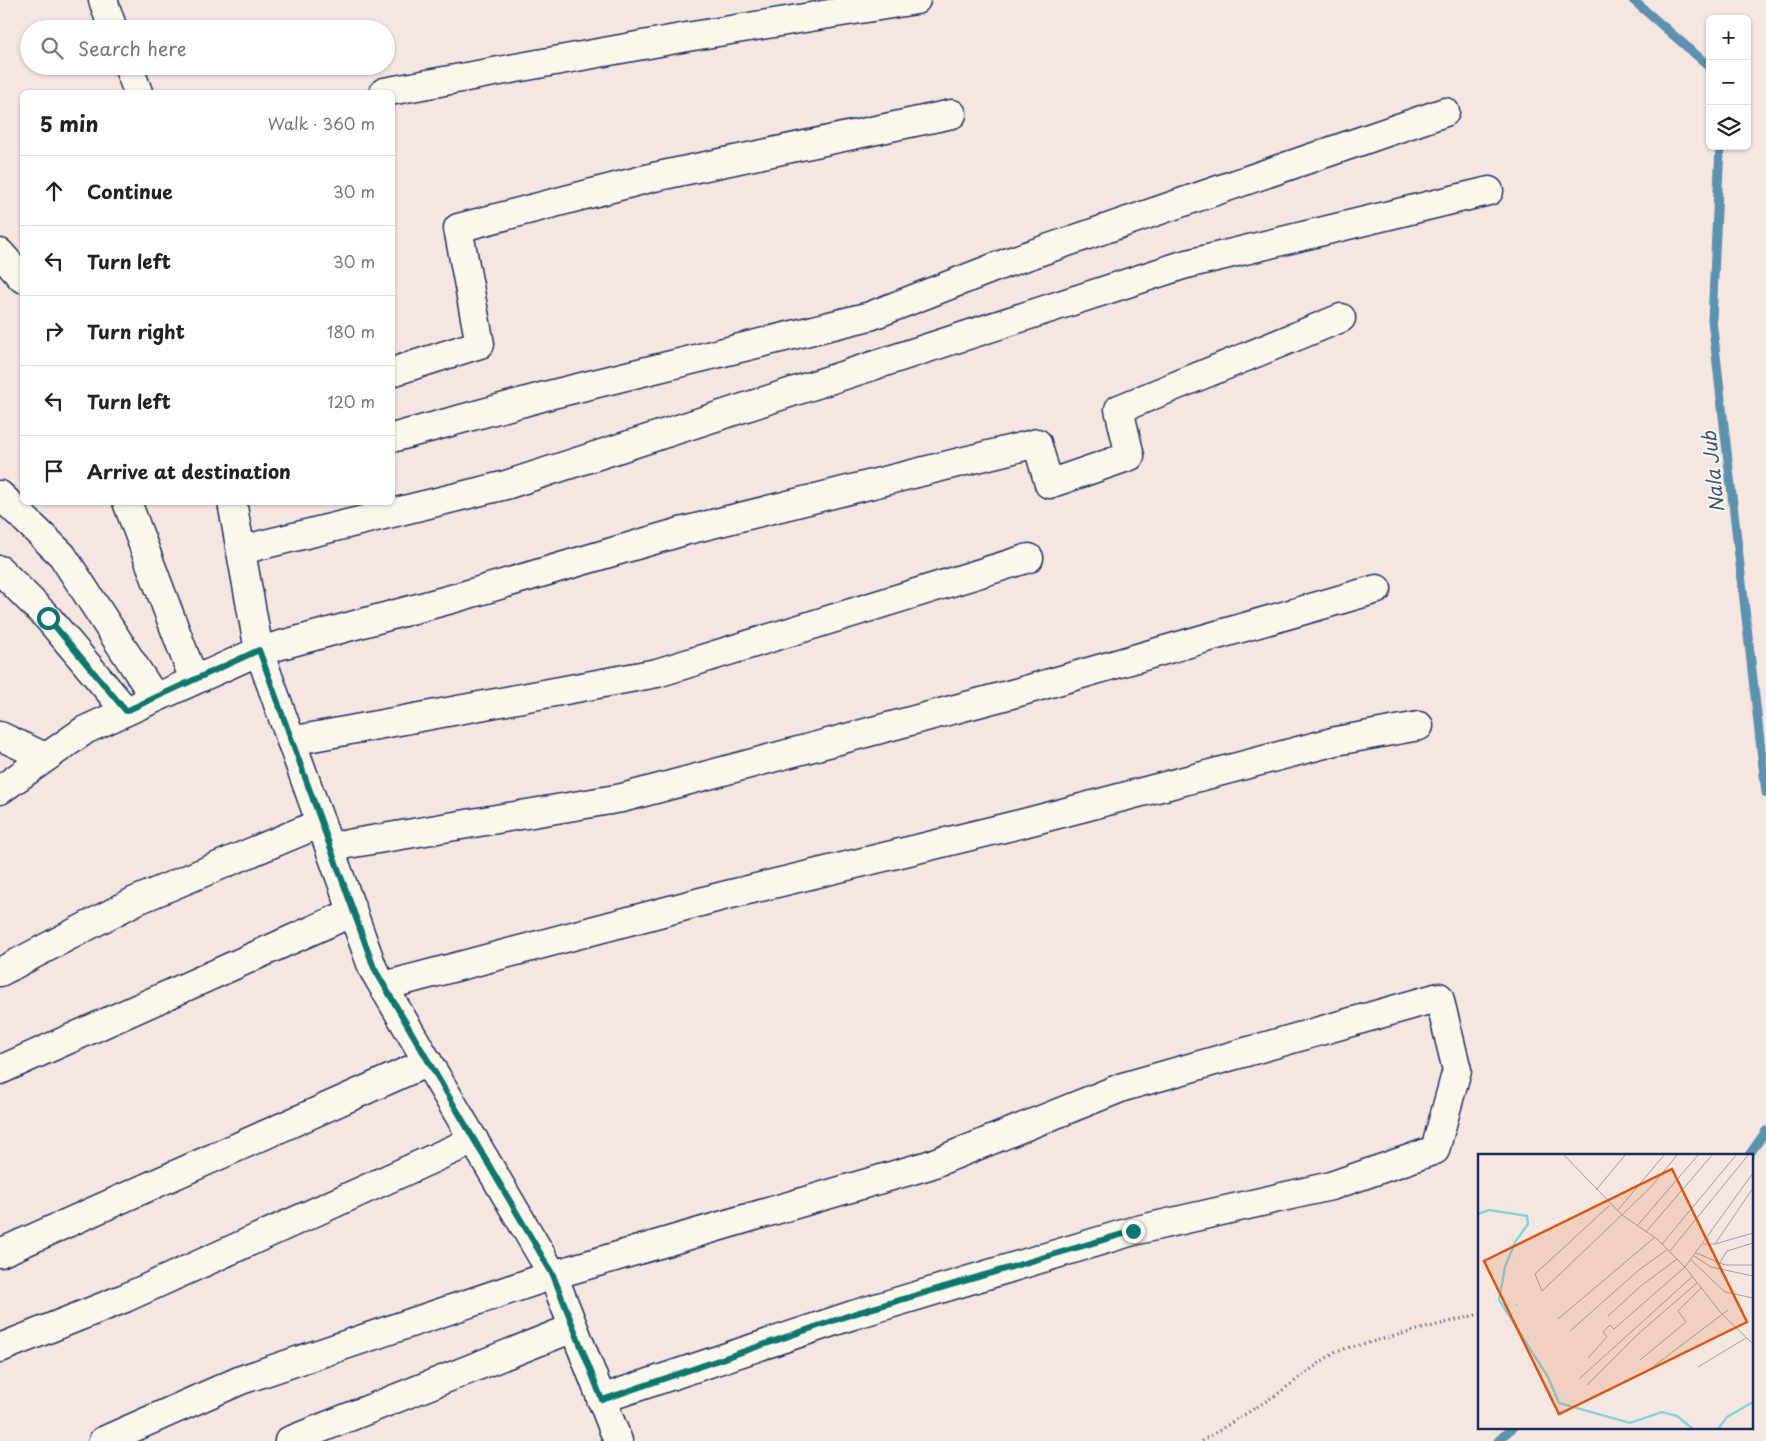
<!DOCTYPE html>
<html lang="en">
<head>
<meta charset="utf-8">
<style>
	:root { --surface:#fff; --page:#f6f6f6; --text:#222; --muted:#767676; --line:#e0e0e0 }
	body { margin:0; font-family:"Playpen Sans",sans-serif; background:var(--page); color:var(--text) }
	.controls { position:absolute; right:15px; top:15px; display:grid; overflow:hidden; border-radius:8px; box-shadow:0 1px 4px #0004 }
	.controls button { width:45px; height:45px; display:grid; place-items:center; padding:0; border:0; border-bottom:1px solid var(--line); background:var(--surface); color:var(--text); font:25px sans-serif }
	.stop { position:absolute; width:15px; height:15px; margin:-11px; border:4px solid #0f766e; border-radius:50%; background:#fff }
	.stop.end { background:#0f766e; border-color:#fff; box-shadow:0 1px 5px #0008 }
	.list { margin:0; padding:0; list-style:none }
	h2 { display:flex; justify-content:space-between; align-items:center; height:65px; margin:0; padding:0 20px; font-size:21px }
	h2 small { font-size:16px; font-weight:400; color:var(--muted) }
	.list li { display:grid; grid-template-columns:32px 1fr auto; gap:15px; align-items:center; box-sizing:border-box; height:70px; padding:0 20px; border-top:1px solid var(--line) }
	.list b { display:block; font-size:19px; white-space:nowrap }
	.list em { font-size:16px; font-style:normal; color:var(--muted) }
	.icon { flex:none; width:28px; height:28px; fill:none; stroke:currentColor; stroke-width:2; stroke-linecap:round; stroke-linejoin:round }
	.map { position:relative; flex:none; width:1766px; height:1441px; overflow:hidden }
	.search { position:absolute; background:var(--surface); box-shadow:0 1px 4px #0004; left:20px; top:20px; width:375px; height:55px; display:flex; align-items:center; gap:12px; box-sizing:border-box; padding:0 18px; border-radius:28px; color:var(--muted); font-size:19px }
	.panel { position:absolute; background:var(--surface); box-shadow:0 1px 4px #0004; left:20px; top:90px; width:375px; height:415px; border-radius:8px }
	.map>svg:first-child { display:block }
	.lines { fill:none; stroke-linecap:round; stroke-linejoin:round }
	.stream { stroke:#5b92ad; stroke-width:9 }
	.minor-casing { stroke:#1b2f5e; stroke-width:31 }
	.path { stroke:#1b2f5e; stroke-width:3; stroke-dasharray:1 4; stroke-linecap:butt }
	.minor { stroke:#fbf7ec; stroke-width:28 }
	.route { stroke:#0f766e; stroke-width:6 }
	.labels { text-anchor:middle; stroke-width:4; stroke-linejoin:round; paint-order:stroke }
	.water-label { font-size:19px; font-style:italic; fill:#36587f; stroke:#fbf7ec }
	.inset-river { fill:none; stroke:#85d4e1; stroke-width:2.5 }
	.inset-road { fill:none; stroke:#9e9dad; stroke-width:1 }
	.view { fill:#de5710; fill-opacity:0.15; stroke:#de5710; stroke-width:2.5 }
	.inset-edge { fill:none; stroke:#1b2f5e; stroke-width:2.5 }
</style>
</head>
<body>
<div class="map">
<svg width="1766" height="1441" viewBox="0 0 1766 1441">
	<rect width="100%" height="100%" fill="#f5e6e2"/>
	<filter id="ink" filterUnits="userSpaceOnUse"><feTurbulence type="fractalNoise" baseFrequency=".02" numOctaves="2"/><feDisplacementMap in="SourceGraphic" scale="10" xChannelSelector="R" yChannelSelector="G"/><feConvolveMatrix kernelMatrix="1 2 1 2 8 2 1 2 1" color-interpolation-filters="sRGB"/></filter>
	<g filter="url(#ink)">
		<g class="lines">
			<g class="stream">
				<polyline points="1633,0 1710,67"/>
				<polyline points="1720,146 1712,320 1766,793"/>
				<polyline points="1749,1155 1766,1131"/>
				<polyline points="1498,1441 1513,1427"/>
			</g>
			<defs>
				<g id="minor">
					<polyline points="103,0 113,29"/>
					<polyline points="128,66 138,92"/>
					<polyline points="384,92 687,37 916,0"/>
					<polyline points="0,253 22,278"/>
					<polyline points="392,372 480,344 458,228 654,177 952,114"/>
					<polyline points="392,438 549,395 870,316 1006,263 1445,112"/>
					<polyline points="0,495 62,555 155,698"/>
					<polyline points="127,502 194,680"/>
					<polyline points="232,502 259,651 373,969 553,1275 618,1441"/>
					<polyline points="241,550 506,485 1183,265 1489,191"/>
					<polyline points="0,570 48,618 126,711"/>
					<polyline points="0,736 45,757"/>
					<polyline points="291,741 657,673 1029,558"/>
					<polyline points="0,790 85,730 259,651 455,598 684,531 1037,443 1049,484 1130,456 1119,409 1341,318"/>
					<polyline points="330,847 622,798 1019,692 1377,589"/>
					<polyline points="0,972 135,901 321,823"/>
					<polyline points="384,986 723,896 1024,823 1336,741 1419,726"/>
					<polyline points="0,1070 353,912"/>
					<polyline points="0,1253 428,1062"/>
					<polyline points="0,1348 125,1298 474,1140"/>
					<polyline points="103,1441 241,1380 553,1275 929,1165 1123,1087 1439,997 1457,1070 1435,1150 1331,1186 1133,1231 853,1315 601,1399"/>
					<polyline points="289,1441 573,1328"/>
				</g>
			</defs>
			<use href="#minor" class="minor-casing"/>
			<polyline class="path" points="1202,1441 1276,1395 1336,1351 1480,1314"/>
			<use href="#minor" class="minor"/>
		</g>
	</g>
	<g class="lines" filter="url(#ink)">
		<polyline class="route" points="48,618 126,711 259,650 374,968 553,1275 602,1400 853,1314 1133,1231"/>
	</g>
	<g class="labels">
		<g class="water-label">
			<text transform="translate(1713 472) rotate(-96)" y="7">Nala Jub</text>
		</g>
	</g>
	<g transform="translate(1478 1154)">
		<rect width="275" height="275" fill="#f5e6e2"/>
		<path class="inset-river" d="M0,60L11,56L49,62L50,70L37,88L27,113L21,146L70,223L81,249L152,269L184,258L199,262L215,275M240,275L249,263L275,248"/>
		<path class="inset-road" d="M85,0L144,61L179,85L207,113L243,159L275,190M118,36L148,0M132,51L57,120L64,137L172,34L200,0M139,57L187,0M159,72L221,0M168,78L235,0M184,90L259,0M225,90H237L275,79M237,90L275,34M192,97L271,0M218,99L247,111H275M216,102L233,113L275,122M213,106L247,138L275,144M242,109L249,97L275,89M130,162L164,131L199,105M80,165L177,83M92,177L161,116L190,95M110,204L129,183L125,178L132,171L136,175L207,113L275,19M162,206L208,168L200,157L223,134M220,213L268,184M168,218L250,156M101,225L215,122M109,231L160,180L219,129"/>
		<path class="view" d="M194,15L269,168L81,260L6,107Z"/>
		<rect width="275" height="275" class="inset-edge"/>
	</g>
</svg>
<div class="controls">
<button>+</button>
<button>−</button>
<button><svg class="icon" aria-label="layers" viewBox="0 0 24 24"><path d="M12 4l9 5-9 5-9-5zM3 14l9 5 9-5"/></svg></button>
</div>
<div class="stop" style="left:48px;top:618px"></div>
<div class="stop end" style="left:1133px;top:1231px"></div>
<div class="search"><svg class="icon" aria-label="search" viewBox="0 0 24 24"><circle cx="10" cy="10" r="6"/><path d="M15 15l6 6"/></svg>Search here</div>
<section class="panel">
<h2>5 min<small>Walk · 360 m</small></h2>
<ul class="list">
<li><svg class="icon" aria-label="ahead" viewBox="0 0 24 24"><path d="M12 20V5M6 11l6-6 6 6"/></svg><div><b>Continue</b></div><em>30 m</em></li>
<li><svg class="icon" aria-label="left" viewBox="0 0 24 24"><path d="M17 20v-9H6M10 6l-5 5 5 5"/></svg><div><b>Turn left</b></div><em>30 m</em></li>
<li><svg class="icon" aria-label="right" viewBox="0 0 24 24"><path d="M7 20v-9h11M14 6l5 5-5 5"/></svg><div><b>Turn right</b></div><em>180 m</em></li>
<li><svg class="icon" aria-label="left" viewBox="0 0 24 24"><path d="M17 20v-9H6M10 6l-5 5 5 5"/></svg><div><b>Turn left</b></div><em>120 m</em></li>
<li><svg class="icon" aria-label="arrive" viewBox="0 0 24 24"><path d="M6 21V4h12l-3 4 3 4H6"/></svg><div><b>Arrive at destination</b></div></li>
</ul>
</section>
</div>
</body>
</html>
